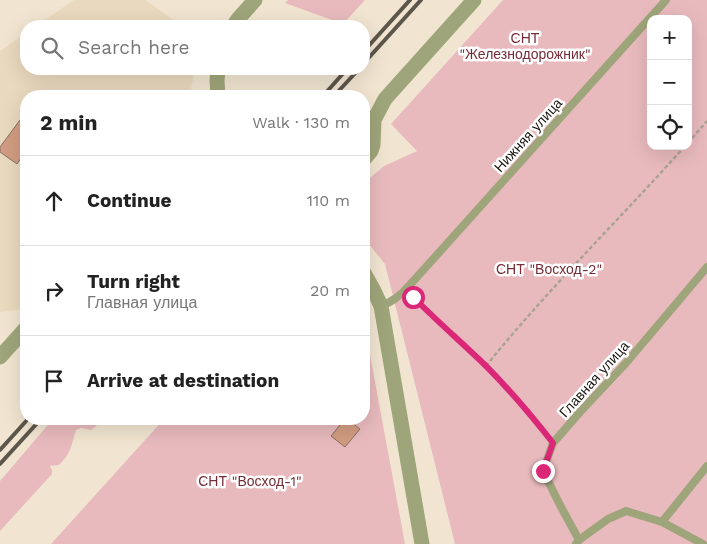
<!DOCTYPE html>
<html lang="en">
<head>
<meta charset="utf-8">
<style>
	:root { --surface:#fff; --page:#f6f6f6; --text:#222; --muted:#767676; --line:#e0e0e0 }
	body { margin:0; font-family:"Work Sans",sans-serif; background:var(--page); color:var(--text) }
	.controls { position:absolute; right:15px; top:15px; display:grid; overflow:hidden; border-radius:10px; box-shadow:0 5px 20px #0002 }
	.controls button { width:45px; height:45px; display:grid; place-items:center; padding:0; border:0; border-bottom:1px solid var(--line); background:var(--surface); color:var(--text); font:25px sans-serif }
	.stop { position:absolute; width:15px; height:15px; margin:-11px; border:4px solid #db2777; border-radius:50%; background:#fff }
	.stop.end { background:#db2777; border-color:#fff; box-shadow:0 1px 5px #0008 }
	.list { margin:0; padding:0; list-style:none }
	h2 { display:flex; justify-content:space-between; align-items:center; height:65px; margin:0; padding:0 20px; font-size:21px }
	h2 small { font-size:16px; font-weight:400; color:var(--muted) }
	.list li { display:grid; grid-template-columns:32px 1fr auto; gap:15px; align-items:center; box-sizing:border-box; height:90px; padding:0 20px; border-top:1px solid var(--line) }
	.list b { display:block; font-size:19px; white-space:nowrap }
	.list p { margin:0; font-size:16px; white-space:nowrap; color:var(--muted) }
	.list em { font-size:16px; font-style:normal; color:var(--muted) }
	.icon { flex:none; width:28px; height:28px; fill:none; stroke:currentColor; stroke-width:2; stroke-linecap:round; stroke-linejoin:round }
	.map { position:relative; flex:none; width:707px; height:544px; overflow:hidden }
	.search { position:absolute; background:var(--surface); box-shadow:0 5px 20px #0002; left:20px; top:20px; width:350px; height:55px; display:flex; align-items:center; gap:12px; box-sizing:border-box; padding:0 18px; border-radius:20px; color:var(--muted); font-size:19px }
	.panel { position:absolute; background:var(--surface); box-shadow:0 5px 20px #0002; left:20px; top:90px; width:350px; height:335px; border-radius:20px }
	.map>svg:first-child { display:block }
	.built { fill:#e9d9be }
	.green { fill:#e8babd; fill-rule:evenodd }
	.building { fill:#d19c81; stroke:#867167 }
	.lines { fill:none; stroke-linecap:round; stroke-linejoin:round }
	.path { stroke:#aba292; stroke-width:2.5; stroke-dasharray:4 2.5; stroke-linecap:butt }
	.service { stroke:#9fa57a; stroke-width:8 }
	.minor { stroke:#9fa57a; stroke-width:15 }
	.tertiary { stroke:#9fa57a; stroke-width:15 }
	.rail { stroke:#5d564b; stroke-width:4 }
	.route { stroke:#db2777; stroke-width:6 }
	.labels { text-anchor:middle; stroke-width:5; stroke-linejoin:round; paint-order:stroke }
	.park-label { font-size:14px; fill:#752c36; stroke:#fff }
	.street-label { font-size:14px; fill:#18140d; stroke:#fff }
</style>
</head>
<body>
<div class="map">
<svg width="707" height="544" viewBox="0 0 707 544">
	<rect width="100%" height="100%" fill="#f1e5d1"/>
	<g class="built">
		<polygon points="74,0 145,0 182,26 36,26"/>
		<polygon points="26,33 26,69 196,69 193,78 190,96 26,96 26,309 0,312 0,51"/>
	</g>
	<g class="green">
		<polygon points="288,0 365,0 343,24 285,3"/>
		<path d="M503,0H707V544H455L385,264L364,238V183L384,166L417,151L391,124ZM651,19H688V146H651Z"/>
		<polygon points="364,322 405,544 51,544 164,419 364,419"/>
		<path d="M53,419H105L91,430L81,428L76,430C74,435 73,441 71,447C69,454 64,460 59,465L50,466L52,470V474L0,531V481Z"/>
	</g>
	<g class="building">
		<polygon points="26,112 26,151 17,164 0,152 0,147"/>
		<polygon points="345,419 347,419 360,429 345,447 331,436"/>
	</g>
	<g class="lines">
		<g class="path">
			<polyline points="688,143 707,121"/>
			<path d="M413,297C436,321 462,342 486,366C508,388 528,412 548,436"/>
			<path d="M486,366C548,289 619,220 685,146"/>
		</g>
		<g class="service">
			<path d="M381,306C392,302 400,296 408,287L666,0"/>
			<polyline points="662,522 707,466"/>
			<polyline points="579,540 608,519 626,511 662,522 703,544"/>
			<polyline points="576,544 579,540 560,505 543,471 553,443 580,412 626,363 707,267"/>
		</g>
		<g class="minor">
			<polyline points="364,159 371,151 373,145 374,120 385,99 474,0"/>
			<polyline points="0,357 26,328"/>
		</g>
		<g class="tertiary">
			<polyline points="233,26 238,19 255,0"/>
			<polyline points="218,96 217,81 218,69"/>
			<polyline points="364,273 374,291 381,306 422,544"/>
		</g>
		<g class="rail">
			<polyline points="364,51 410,0"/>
			<polyline points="364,63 421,0"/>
			<polyline points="323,96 347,69"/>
			<polyline points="334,96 359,69"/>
			<polyline points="0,450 28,419"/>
			<polyline points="0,464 41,419"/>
		</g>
	</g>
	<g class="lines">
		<path class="route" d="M413,297C436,320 461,342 485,365C510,390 532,416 553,443L543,471"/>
	</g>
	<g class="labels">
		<g class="park-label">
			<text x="525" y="43">СНТ<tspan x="525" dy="16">"Железнодорожник"</tspan></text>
			<text x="549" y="274">СНТ "Восход-2"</text>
			<text x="250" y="486">СНТ "Восход-1"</text>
		</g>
		<g class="street-label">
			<text transform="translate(528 135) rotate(-48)" y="5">Нижняя улица</text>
			<text transform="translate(594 379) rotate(-48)" y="5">Главная улица</text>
		</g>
	</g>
</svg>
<div class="controls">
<button>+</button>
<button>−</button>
<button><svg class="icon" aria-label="locate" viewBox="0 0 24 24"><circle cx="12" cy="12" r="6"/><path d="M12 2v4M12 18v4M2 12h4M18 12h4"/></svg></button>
</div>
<div class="stop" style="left:413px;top:297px"></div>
<div class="stop end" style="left:543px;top:471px"></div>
<div class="search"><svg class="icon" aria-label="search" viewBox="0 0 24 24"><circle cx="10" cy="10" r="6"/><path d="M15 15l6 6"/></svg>Search here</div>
<section class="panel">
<h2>2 min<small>Walk · 130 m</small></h2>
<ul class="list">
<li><svg class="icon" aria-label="ahead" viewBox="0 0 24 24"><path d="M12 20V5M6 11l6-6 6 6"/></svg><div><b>Continue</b></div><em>110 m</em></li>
<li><svg class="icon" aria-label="right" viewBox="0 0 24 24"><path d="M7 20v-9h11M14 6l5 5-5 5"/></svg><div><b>Turn right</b><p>Главная улица</p></div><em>20 m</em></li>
<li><svg class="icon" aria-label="arrive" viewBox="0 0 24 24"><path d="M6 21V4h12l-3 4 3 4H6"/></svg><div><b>Arrive at destination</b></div></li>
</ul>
</section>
</div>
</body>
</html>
